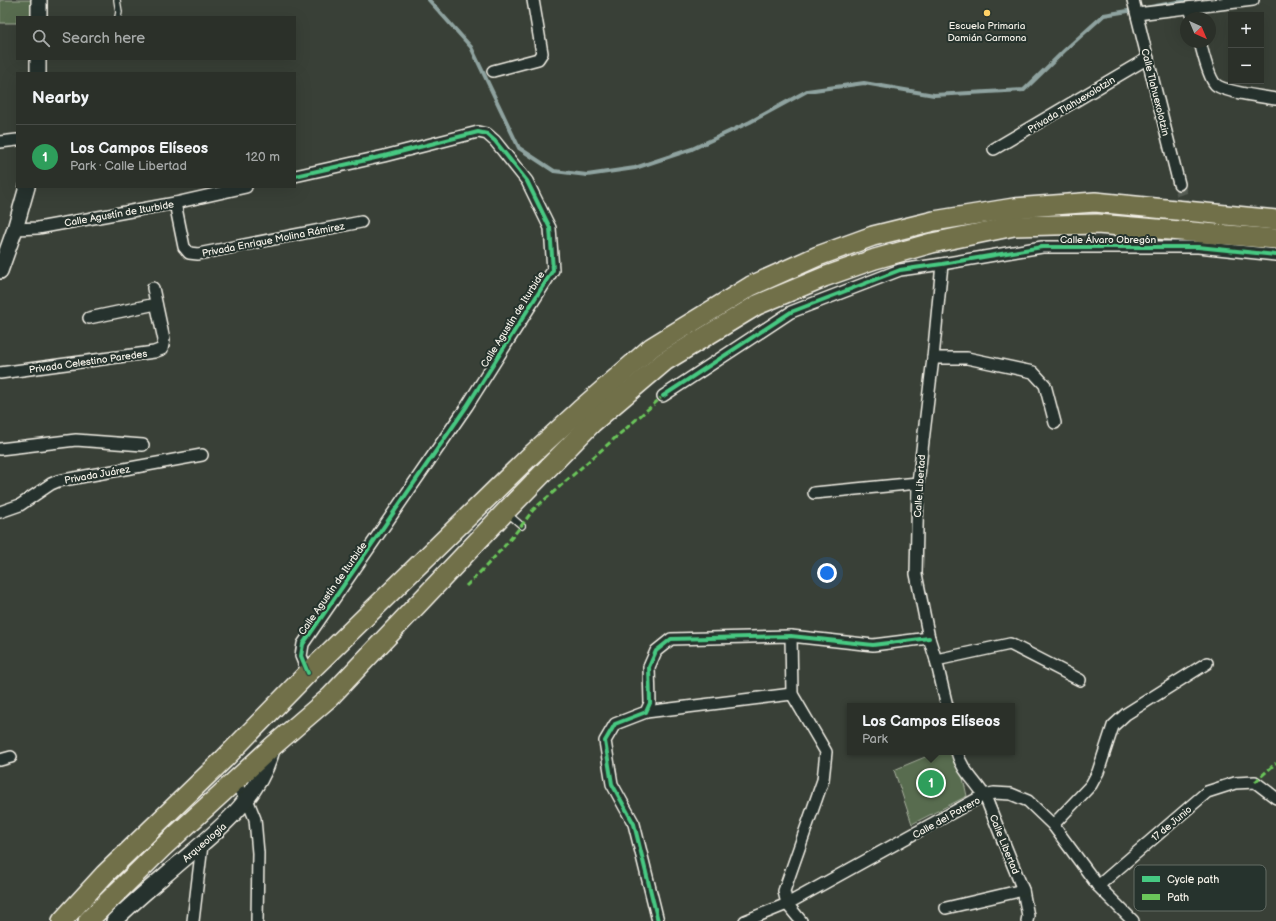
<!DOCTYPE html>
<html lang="en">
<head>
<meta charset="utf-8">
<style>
	:root { --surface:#2b3029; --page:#333831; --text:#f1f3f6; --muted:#a6a9a8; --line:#474b46; --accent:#ffd166 }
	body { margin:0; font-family:"Balsamiq Sans",sans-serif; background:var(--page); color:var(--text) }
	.controls { position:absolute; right:12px; top:12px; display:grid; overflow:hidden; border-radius:0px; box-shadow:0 4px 16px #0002 }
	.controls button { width:36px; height:36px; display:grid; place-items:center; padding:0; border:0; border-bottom:1px solid var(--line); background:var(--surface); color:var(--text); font:20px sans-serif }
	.compass { position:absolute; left:1180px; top:12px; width:36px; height:36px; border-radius:50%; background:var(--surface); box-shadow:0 4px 16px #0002; rotate:136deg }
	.you { position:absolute; left:827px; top:573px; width:14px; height:14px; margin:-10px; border:3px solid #fff; border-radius:50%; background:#1a73e8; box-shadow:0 0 0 6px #1a73e833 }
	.badge { display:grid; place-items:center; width:26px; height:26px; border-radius:50%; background:var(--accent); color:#fff; font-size:13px; font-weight:700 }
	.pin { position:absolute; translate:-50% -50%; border:2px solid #fff; box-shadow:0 1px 4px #0006 }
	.popup { position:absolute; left:847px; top:703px; width:168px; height:52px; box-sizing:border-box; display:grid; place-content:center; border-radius:0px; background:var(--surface); filter:drop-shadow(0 1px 3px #0005); font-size:13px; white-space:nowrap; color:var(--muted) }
	.popup b { font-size:15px; color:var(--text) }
	.popup::after { content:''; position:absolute; left:50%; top:100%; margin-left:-8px; border:8px solid transparent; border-top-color:var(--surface) }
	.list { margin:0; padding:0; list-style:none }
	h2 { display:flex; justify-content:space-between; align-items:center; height:52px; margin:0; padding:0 16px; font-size:17px }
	h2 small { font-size:13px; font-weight:400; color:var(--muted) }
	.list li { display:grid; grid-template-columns:26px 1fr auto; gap:12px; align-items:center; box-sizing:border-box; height:64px; padding:0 16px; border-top:1px solid var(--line) }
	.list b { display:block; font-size:15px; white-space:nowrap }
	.list p { margin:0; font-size:13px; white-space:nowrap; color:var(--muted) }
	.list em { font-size:13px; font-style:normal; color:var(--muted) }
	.icon { flex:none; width:22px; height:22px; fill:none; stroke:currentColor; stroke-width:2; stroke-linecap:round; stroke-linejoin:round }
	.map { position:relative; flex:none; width:1276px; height:921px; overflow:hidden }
	.search { position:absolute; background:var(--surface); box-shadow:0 4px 16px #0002; left:16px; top:16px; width:280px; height:44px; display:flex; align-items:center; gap:10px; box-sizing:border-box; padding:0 14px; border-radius:0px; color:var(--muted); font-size:15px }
	.panel { position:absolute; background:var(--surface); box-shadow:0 4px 16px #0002; left:16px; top:72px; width:280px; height:116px; border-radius:0px }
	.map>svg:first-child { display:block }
	.park { fill:#586c50; stroke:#a6ae9c }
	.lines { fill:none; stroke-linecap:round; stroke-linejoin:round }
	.stream { stroke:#8fa3a0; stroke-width:4 }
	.minor-tunnel { stroke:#555b52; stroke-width:11; stroke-dasharray:11 5.5; stroke-linecap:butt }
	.service-casing { stroke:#f4f1e8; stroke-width:8 }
	.minor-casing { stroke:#f4f1e8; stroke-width:14 }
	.secondary-casing { stroke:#f4f1e8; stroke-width:18 }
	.motorway-casing { stroke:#f4f1e8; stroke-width:22 }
	.service { stroke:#26332d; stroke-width:5.5 }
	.minor { stroke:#26332d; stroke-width:11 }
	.secondary { stroke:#26332d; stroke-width:15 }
	.motorway { stroke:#71704a; stroke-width:19 }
	.quiet { stroke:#6ac65a; stroke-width:3; stroke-dasharray:6 3; stroke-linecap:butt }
	.cycleway-casing { stroke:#26332d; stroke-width:6 }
	.cycleway { stroke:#46c982; stroke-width:4 }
	.poi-dot { fill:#ffd166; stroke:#26332d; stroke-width:1.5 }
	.labels { text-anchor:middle; stroke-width:4; stroke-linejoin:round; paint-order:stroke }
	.poi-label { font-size:10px; fill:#f4f1e8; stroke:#26332d }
	.street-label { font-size:10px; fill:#f4f1e8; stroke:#26332d }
	.key { fill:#26332d; stroke:#646c65; stroke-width:1 }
	.key-label { font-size:11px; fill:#f4f1e8 }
</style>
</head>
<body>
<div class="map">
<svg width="1276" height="921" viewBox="0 0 1276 921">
	<rect width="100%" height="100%" fill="#394037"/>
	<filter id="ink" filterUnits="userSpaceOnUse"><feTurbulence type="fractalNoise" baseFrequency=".025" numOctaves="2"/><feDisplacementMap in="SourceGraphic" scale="8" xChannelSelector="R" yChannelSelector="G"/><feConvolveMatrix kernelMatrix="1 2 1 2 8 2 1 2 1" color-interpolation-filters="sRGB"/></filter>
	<g filter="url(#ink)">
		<g class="park">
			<polygon points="0,0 34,0 34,17 17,17 17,23 0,23"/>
			<polygon points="937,752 957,752 967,796 912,824 894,770"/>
		</g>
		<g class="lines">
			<g class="stream">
				<polyline points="429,0 471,47 519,148 554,171 587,175 635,168 692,149 750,122 807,91 864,83 934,95 1024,90 1064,51 1104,15 1134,10"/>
				<polyline points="1145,8 1188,0"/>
			</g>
			<polyline class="minor-tunnel" points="1179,184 1188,216"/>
			<defs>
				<g id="service">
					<polyline points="117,0 119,12 118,17"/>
					<polyline points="507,513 522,526"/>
				</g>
				<g id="minor">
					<polyline points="1133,0 1179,184"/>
					<polyline points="1190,8 1193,18"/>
					<polyline points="1137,14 1253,0"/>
					<path d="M1200,42C1203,53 1208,76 1215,84C1223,92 1263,97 1276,99"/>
					<polyline points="493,71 538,59 542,53 533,0"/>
					<polyline points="0,142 17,140"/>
					<polyline points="994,149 1148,58"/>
					<polyline points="295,176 384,156 478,132 487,134 495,141 527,181 550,228 553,270 467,406 303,644 301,656 308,673"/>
					<polyline points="175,203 184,247 189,253 198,254 361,222"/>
					<polyline points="15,229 38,228 175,203 246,187"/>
					<polyline points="942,264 933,358 918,483 916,574 929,638 936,660 947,706"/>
					<polyline points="89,318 156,304"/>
					<polyline points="933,358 967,358 1033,372 1045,385 1055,423"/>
					<polyline points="0,373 154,352 162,349 164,340 153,288"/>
					<polyline points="663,396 791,312 900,270 942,264 1042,247 1198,247 1276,255"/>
					<polyline points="0,449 76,440 143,445"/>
					<polyline points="814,493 918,483"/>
					<polyline points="0,512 20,505 51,484 58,481 202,455"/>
					<polyline points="791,636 792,694 826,752 823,780 784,891 787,904 801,921"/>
					<polyline points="936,660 1010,644 1080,680"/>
					<polyline points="646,712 792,694"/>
					<path d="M957,752C962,771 974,779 984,795C986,798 988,803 989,806L1023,890L1028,916L1027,921"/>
					<polyline points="0,760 11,757"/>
					<polyline points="233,782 247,799 255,819 258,853 257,921"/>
					<polyline points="1053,825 1091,785 1098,772 1113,726 1126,714 1207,663"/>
					<polyline points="1098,886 1207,792 1235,783 1255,782 1276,798"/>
					<polyline points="946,908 1023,890"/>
					<polyline points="193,921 202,845"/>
					<polyline points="658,921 634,824 612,784 605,741 615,724 646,712 650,703 649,667 656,651 671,639 791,636 873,645 929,638"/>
					<polyline points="745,921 787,904 984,795 994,793 1011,794 1028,801 1053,825 1098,886 1133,921"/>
				</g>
				<g id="secondary">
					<polyline points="39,17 39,0"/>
					<polyline points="38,73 38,59"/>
					<polyline points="0,271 15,229 27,187"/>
					<path d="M114,921C134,901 156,883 177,865C217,831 260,799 273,746"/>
				</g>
				<g id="motorway">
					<polyline points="62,921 105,874 224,759 308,673 528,458 580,410 652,347 751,286 818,256 873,236 934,221 1014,208 1095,202 1276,220"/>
					<polyline points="88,921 162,848 273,746 330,697 506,511 592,423 665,361 757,305 824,277 875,259 932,243 1014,226 1097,224 1276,239"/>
				</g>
			</defs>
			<use href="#service" class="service-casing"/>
			<use href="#minor" class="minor-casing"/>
			<use href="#secondary" class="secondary-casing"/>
			<use href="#motorway" class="motorway-casing"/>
			<use href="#service" class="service"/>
			<use href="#minor" class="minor"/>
			<use href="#secondary" class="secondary"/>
			<use href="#motorway" class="motorway"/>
			<g class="quiet">
				<path d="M466,586C490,563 513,538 533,510L663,396"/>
				<polyline points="1255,782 1276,763"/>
			</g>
			<defs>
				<g id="cycleway">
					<polyline points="295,176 384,156 478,132 487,134 495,141 527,181 550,228 553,270 467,406 303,644 301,656 308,673"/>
					<polyline points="663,396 791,312 900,270 942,264 1042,247 1198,247 1276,255"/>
					<polyline points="658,921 634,824 612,784 605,741 615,724 646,712 650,703 649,667 656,651 671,639 791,636 873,645 929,638"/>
				</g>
			</defs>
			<use href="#cycleway" class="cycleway-casing"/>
			<use href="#cycleway" class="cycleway"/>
		</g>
	</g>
	<circle class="poi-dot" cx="987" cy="13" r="4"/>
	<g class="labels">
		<g class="poi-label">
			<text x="987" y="29">Escuela Primaria<tspan x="987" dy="12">Damián Carmona</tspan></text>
		</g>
		<g class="street-label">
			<text transform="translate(1156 92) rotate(76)" y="4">Calle Tlahuexolotzin</text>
			<text transform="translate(1071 104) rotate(-31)" y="4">Privada Tlahuexolotzin</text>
			<text transform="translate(119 213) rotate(-10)" y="4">Calle Agustín de Iturbide</text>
			<text transform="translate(273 239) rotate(-11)" y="4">Privada Enrique Molina Rámirez</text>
			<text x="1108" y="243">Calle Álvaro Obregón</text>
			<text transform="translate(512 319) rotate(-58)" y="4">Calle Agustín de Iturbide</text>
			<text transform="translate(88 361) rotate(-8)" y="4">Privada Celestino Paredes</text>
			<text transform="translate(97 474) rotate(-10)" y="4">Privada Juárez</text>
			<text transform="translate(919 486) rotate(-86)" y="4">Calle Libertad</text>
			<text transform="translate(332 588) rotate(-55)" y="4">Calle Agustín de Iturbide</text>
			<text transform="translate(946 817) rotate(-29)" y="4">Calle del Potrero</text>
			<text transform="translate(1171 823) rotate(-40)" y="4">17 de Junio</text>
			<text transform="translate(204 842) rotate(-41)" y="4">Arqueología</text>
			<text transform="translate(1005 844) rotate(68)" y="4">Calle Libertad</text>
		</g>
	</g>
	<rect x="1134" y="865" width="132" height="46" rx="6" class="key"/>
	<rect x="1142" y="876" width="18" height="6" fill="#46c982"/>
	<rect x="1142" y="894" width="18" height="6" fill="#6ac65a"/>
	<g class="key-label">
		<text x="1167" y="883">Cycle path</text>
		<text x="1167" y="901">Path</text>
	</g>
</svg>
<div class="controls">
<button>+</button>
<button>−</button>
</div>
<svg class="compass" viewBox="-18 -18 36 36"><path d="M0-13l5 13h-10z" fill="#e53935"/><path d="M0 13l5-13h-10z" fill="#a6a9a8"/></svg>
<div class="you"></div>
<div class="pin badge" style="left:931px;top:783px;background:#2e9e5b">1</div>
<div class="popup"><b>Los Campos Elíseos</b>Park</div>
<div class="search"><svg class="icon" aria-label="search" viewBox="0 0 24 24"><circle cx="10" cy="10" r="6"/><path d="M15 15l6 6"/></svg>Search here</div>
<section class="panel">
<h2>Nearby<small></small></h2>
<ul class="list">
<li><span class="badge" style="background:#2e9e5b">1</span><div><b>Los Campos Elíseos</b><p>Park · Calle Libertad</p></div><em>120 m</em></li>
</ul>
</section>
</div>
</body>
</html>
